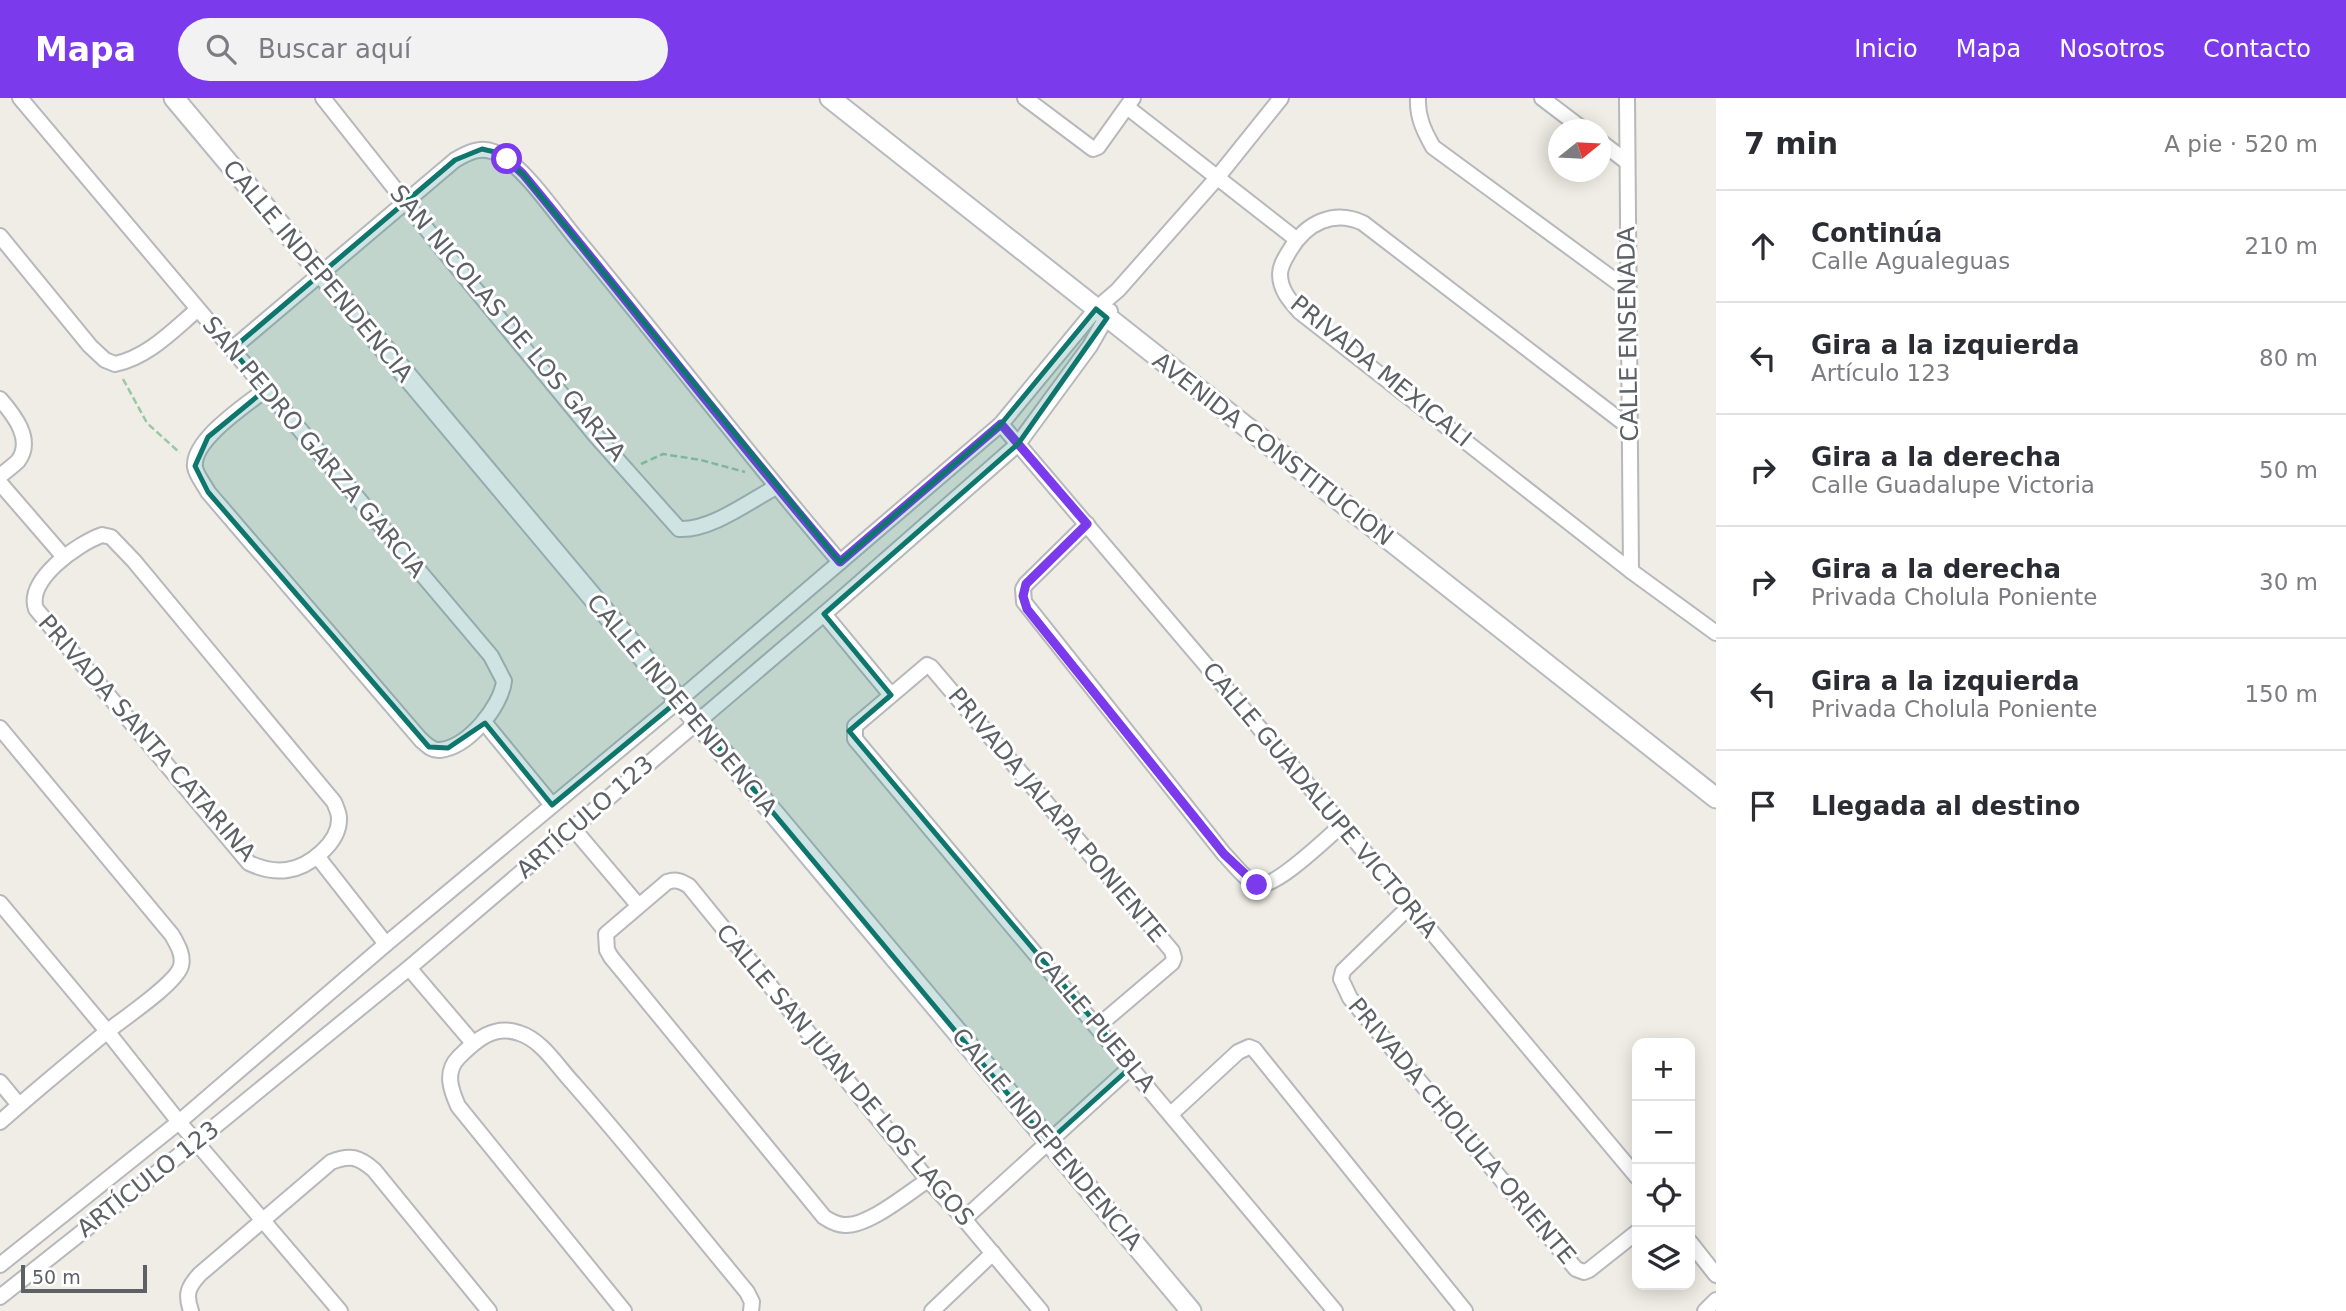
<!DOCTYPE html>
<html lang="es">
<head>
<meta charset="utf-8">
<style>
	:root { --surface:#fff; --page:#f2f2f3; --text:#2b2b33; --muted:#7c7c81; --line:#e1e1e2; --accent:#7c3aed }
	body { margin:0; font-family:"DejaVu Sans",sans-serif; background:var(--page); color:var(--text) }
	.controls { position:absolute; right:21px; bottom:21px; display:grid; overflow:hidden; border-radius:14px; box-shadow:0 4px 18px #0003 }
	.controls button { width:63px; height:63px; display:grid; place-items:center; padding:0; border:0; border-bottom:2px solid var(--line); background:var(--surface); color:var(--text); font:35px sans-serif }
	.compass { position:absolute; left:1548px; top:21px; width:63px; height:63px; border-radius:50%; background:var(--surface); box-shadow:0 4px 18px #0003; rotate:72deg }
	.scale { position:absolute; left:21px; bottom:18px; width:126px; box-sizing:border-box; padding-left:7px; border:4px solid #5d6166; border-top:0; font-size:19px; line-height:24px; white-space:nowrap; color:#5d6166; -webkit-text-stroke:5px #fff; paint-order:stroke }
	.stop { position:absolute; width:21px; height:21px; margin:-16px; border:5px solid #7c3aed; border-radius:50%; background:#fff }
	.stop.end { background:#7c3aed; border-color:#fff; box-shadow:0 2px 7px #0008 }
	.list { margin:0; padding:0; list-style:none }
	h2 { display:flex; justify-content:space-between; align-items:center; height:91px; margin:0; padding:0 28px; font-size:30px }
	h2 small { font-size:23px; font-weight:400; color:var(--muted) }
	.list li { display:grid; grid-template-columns:46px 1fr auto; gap:21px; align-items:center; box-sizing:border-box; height:112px; padding:0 28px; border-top:2px solid var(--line) }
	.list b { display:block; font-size:26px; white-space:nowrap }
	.list p { margin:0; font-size:23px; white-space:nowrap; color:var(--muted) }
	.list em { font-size:23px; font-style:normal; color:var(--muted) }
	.icon { flex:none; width:38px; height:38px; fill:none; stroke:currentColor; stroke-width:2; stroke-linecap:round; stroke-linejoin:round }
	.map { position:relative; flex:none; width:1716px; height:1213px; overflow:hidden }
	header { display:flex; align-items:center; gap:42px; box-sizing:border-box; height:98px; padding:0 35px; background:var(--accent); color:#fff }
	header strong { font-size:33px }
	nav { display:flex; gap:38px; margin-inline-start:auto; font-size:24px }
	.search { width:490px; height:63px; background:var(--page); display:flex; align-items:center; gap:18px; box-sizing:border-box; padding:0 24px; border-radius:38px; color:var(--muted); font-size:26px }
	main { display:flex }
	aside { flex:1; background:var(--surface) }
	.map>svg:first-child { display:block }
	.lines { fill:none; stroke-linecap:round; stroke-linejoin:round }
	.street-casing { stroke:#b6b8bc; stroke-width:18 }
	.secondary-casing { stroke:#b7babf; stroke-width:23 }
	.path { stroke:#9bc7a7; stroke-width:2.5; stroke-dasharray:7 3.5; stroke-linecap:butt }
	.street { stroke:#fff; stroke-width:14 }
	.secondary { stroke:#fff; stroke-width:19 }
	.route { stroke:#7c3aed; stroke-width:9 }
	.marked { fill:#0f766e; fill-opacity:0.2; stroke:#0f766e; stroke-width:5; stroke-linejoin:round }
	.labels { text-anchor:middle; stroke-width:6; stroke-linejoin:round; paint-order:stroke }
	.street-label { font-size:24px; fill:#5d6166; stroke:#fff }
</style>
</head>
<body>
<header>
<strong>Mapa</strong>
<div class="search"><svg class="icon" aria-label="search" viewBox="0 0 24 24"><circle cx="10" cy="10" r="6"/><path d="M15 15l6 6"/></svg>Buscar aquí</div>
<nav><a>Inicio</a><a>Mapa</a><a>Nosotros</a><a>Contacto</a></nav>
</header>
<main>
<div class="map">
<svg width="1716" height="1213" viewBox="0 0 1716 1213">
	<rect width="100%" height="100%" fill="#efede5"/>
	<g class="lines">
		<defs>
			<g id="street">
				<path d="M20,0L491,558L504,583C501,609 468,649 440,652C432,653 427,647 421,642L208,394C204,386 196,377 195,369C192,342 246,307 265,292"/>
				<path d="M323,0L452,163L596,338L679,431C710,433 748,404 776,389"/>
				<polyline points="1025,0 1093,51 1098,49 1133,0"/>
				<path d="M1418,0C1417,19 1424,33 1433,49L1628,192"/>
				<polyline points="1542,0 1584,32"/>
				<polyline points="1627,0 1631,473"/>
				<polyline points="1127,9 1296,141"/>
				<polyline points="1601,44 1627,64"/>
				<path d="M0,138L90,248L105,262L115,266C148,259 172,233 197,212"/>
				<path d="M232,251L455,62C467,55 480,48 494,54C520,63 556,116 574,138C664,246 748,357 840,464"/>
				<path d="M0,301C14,317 34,342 18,363C13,368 6,373 0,378"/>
				<polyline points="1001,326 1342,727 1637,1079"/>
				<path d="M1629,329L1363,125C1334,111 1306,125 1290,152C1286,159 1280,167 1280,176C1280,192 1290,203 1300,214L1631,473L1716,535"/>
				<polyline points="0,385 64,459"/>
				<path d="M1087,426L1026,486L1023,491L1024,504L1224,756C1231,763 1248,784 1256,787C1274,792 1328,739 1342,727"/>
				<path d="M102,437L111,439L134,463L334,704C336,709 339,715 339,720C340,745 309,769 287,772C273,774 262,771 249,765L36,511C26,482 77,446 102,437Z"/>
				<polyline points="824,516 891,597"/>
				<polyline points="484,624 552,707"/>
				<path d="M0,630L172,837C177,846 184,857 181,868C176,886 121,922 104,936C69,965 34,994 0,1024"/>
				<polyline points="572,729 638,807"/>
				<polyline points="317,758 386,846"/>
				<polyline points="0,805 107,933 179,1024 340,1213"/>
				<polyline points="1410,808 1343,873 1341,881 1350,900 1576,1171 1584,1174 1589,1172 1637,1134"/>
				<polyline points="409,870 473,945"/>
				<polyline points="1098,928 1172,865 1174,860 1172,853 931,569 927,567 855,628 855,641 1335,1213"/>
				<polyline points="0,984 19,1007"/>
				<polyline points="1171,1016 1238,954 1249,949 1254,951 1465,1213"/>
				<path d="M928,1082C908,1095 869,1128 845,1127C837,1127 830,1123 824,1119L611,859L607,852L606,836L667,784C676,781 681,783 689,788L928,1082L964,1121L1041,1213"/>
				<polyline points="964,1121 1132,968"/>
				<polyline points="1690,1144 1716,1177"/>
				<polyline points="0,1167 179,1024 386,846 679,602 1001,326 1096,211 1118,192 1216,81 1281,0"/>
				<polyline points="0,1199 197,1043 409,870 824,516 1018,346 1090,248 1110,213"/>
				<path d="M191,1213C185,1196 188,1189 200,1176L331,1064C350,1056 359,1059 374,1072L489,1213"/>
				<path d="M624,1213L458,1008C451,992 444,974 459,959C476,942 494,926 519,935C542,942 557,968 573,985C633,1053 689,1124 747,1194L752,1204L751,1213"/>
				<polyline points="932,1213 993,1155"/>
				<polyline points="1705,1213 1716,1202"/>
			</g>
			<g id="secondary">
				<polyline points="174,0 1191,1213"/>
				<polyline points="830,0 1716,700"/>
			</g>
		</defs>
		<use href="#street" class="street-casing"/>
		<use href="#secondary" class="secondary-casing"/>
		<g class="path">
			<polyline points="123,281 147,325 180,355"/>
			<polyline points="641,366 663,356 701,362 745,374"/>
		</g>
		<use href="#street" class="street"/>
		<use href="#secondary" class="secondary"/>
	</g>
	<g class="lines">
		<path class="route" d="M507,61L523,76C629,204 731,337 840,464L1001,326L1087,426L1026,486L1023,498L1027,511L1224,756L1257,787"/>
	</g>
	<path class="marked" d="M482,51L495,54L523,76L840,464L1001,326L1096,211L1107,220L1018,346L824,516L891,597L849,633L1132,968L1048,1044L679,602L552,707L485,625L448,650L429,649L208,394L195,368L208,339L265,292L232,251L455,62Z"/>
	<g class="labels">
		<g class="street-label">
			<text transform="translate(318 173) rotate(50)" y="8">CALLE INDEPENDENCIA</text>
			<text transform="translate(508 225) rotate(50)" y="8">SAN NICOLAS DE LOS GARZA</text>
			<text transform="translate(1628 236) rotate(-91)" y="8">CALLE ENSENADA</text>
			<text transform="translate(1381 273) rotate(39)" y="8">PRIVADA MEXICALI</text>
			<text transform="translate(314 349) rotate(50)" y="8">SAN PEDRO GARZA GARCIA</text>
			<text transform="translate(1273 351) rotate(38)" y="8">AVENIDA CONSTITUCION</text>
			<text transform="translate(682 607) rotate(50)" y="8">CALLE INDEPENDENCIA</text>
			<text transform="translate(147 640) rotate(49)" y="8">PRIVADA SANTA CATARINA</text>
			<text transform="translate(1320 702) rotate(50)" y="8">CALLE GUADALUPE VICTORIA</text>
			<text transform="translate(1057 717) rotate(50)" y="8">PRIVADA JALAPA PONIENTE</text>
			<text transform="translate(585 719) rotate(-41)" y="8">ARTÍCULO 123</text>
			<text transform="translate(1094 923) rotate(50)" y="8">CALLE PUEBLA</text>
			<text transform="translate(845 977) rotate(50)" y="8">CALLE SAN JUAN DE LOS LAGOS</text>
			<text transform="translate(1462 1033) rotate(50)" y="8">PRIVADA CHOLULA ORIENTE</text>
			<text transform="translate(1047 1041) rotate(50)" y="8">CALLE INDEPENDENCIA</text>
			<text transform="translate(148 1081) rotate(-38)" y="8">ARTÍCULO 123</text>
		</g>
	</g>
</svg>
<div class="controls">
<button>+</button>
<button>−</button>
<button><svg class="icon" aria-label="locate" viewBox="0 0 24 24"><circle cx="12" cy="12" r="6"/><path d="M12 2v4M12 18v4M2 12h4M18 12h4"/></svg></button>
<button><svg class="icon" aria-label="layers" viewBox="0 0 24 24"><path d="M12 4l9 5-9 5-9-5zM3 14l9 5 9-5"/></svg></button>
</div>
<svg class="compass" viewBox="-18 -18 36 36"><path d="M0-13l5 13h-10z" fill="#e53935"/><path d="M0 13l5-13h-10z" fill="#7c7c81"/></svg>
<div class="scale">50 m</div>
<div class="stop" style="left:507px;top:61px"></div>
<div class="stop end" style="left:1257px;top:787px"></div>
</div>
<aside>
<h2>7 min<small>A pie · 520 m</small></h2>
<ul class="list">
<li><svg class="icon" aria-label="ahead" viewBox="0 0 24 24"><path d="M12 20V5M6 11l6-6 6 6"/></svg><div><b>Continúa</b><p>Calle Agualeguas</p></div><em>210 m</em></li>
<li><svg class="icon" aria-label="left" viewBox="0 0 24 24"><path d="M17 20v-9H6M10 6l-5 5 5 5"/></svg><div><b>Gira a la izquierda</b><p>Artículo 123</p></div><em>80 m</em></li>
<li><svg class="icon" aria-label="right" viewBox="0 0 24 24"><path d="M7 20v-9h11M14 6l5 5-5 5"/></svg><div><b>Gira a la derecha</b><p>Calle Guadalupe Victoria</p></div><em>50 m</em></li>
<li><svg class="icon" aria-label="right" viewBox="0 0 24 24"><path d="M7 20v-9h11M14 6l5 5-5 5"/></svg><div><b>Gira a la derecha</b><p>Privada Cholula Poniente</p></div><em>30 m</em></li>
<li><svg class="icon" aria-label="left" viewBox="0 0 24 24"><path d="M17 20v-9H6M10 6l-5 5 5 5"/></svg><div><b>Gira a la izquierda</b><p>Privada Cholula Poniente</p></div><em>150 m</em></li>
<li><svg class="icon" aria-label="arrive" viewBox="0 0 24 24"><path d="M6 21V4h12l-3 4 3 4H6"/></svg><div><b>Llegada al destino</b></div></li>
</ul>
</aside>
</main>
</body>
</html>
